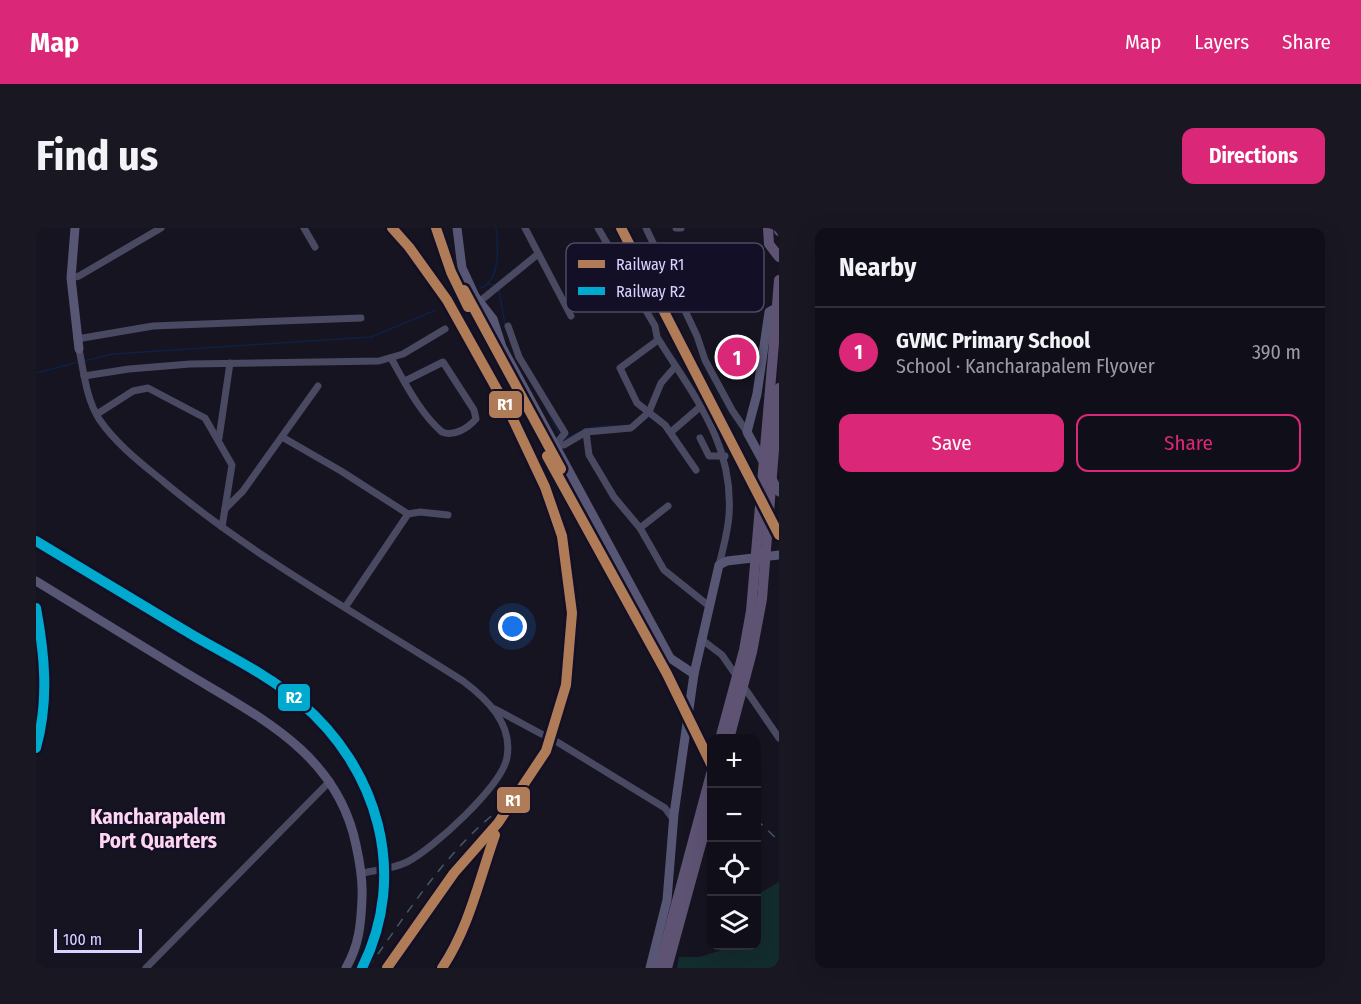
<!DOCTYPE html>
<html lang="en">
<head>
<meta charset="utf-8">
<style>
	:root { --surface:#100f19; --page:#191822; --text:#f1f3f6; --muted:#9c9ca2; --line:#302f38; --accent:#db2777 }
	body { margin:0; font-family:"Fira Sans Condensed",sans-serif; background:var(--page); color:var(--text) }
	.controls { position:absolute; right:18px; bottom:18px; display:grid; overflow:hidden; border-radius:12px; box-shadow:0 6px 24px #0002 }
	.controls button { width:54px; height:54px; display:grid; place-items:center; padding:0; border:0; border-bottom:2px solid var(--line); background:var(--surface); color:var(--text); font:30px sans-serif }
	.scale { position:absolute; left:18px; bottom:15px; width:88px; box-sizing:border-box; padding-left:6px; border:3px solid #d9d4ff; border-top:0; font-size:16px; line-height:21px; white-space:nowrap; color:#d9d4ff; -webkit-text-stroke:4px #130f26; paint-order:stroke }
	.you { position:absolute; left:477px; top:399px; width:21px; height:21px; margin:-15px; border:4px solid #fff; border-radius:50%; background:#1a73e8; box-shadow:0 0 0 9px #1a73e833 }
	.badge { display:grid; place-items:center; width:39px; height:39px; border-radius:50%; background:var(--accent); color:#fff; font-size:20px; font-weight:700 }
	.pin { position:absolute; translate:-50% -50%; border:3px solid #fff; box-shadow:0 2px 6px #0006 }
	.list { margin:0; padding:0; list-style:none }
	h2 { display:flex; justify-content:space-between; align-items:center; height:78px; margin:0; padding:0 24px; font-size:26px }
	h2 small { font-size:20px; font-weight:400; color:var(--muted) }
	.list li { display:grid; grid-template-columns:39px 1fr auto; gap:18px; align-items:center; box-sizing:border-box; height:90px; padding:0 24px; border-top:2px solid var(--line) }
	.list b { display:block; font-size:22px; white-space:nowrap }
	.list p { margin:0; font-size:20px; white-space:nowrap; color:var(--muted) }
	.list em { font-size:20px; font-style:normal; color:var(--muted) }
	.actions { display:flex; gap:12px; padding:18px 24px }
	.actions a { flex:1; padding:14px 0; border:2px solid var(--accent); border-radius:12px; text-align:center; font-size:21px; color:var(--accent) }
	.actions .main { background:var(--accent); color:#fff }
	.icon { flex:none; width:33px; height:33px; fill:none; stroke:currentColor; stroke-width:2; stroke-linecap:round; stroke-linejoin:round }
	.map { position:relative; flex:none; width:743px; height:740px; overflow:hidden; border-radius:12px }
	header { display:flex; align-items:center; gap:36px; box-sizing:border-box; height:84px; padding:0 30px; background:var(--accent); color:#fff }
	header strong { font-size:28px }
	nav { display:flex; gap:33px; margin-inline-start:auto; font-size:21px }
	.intro { display:flex; align-items:center; justify-content:space-between; box-sizing:border-box; height:144px; padding:0 36px }
	h1 { margin:0; font-size:42px }
	.button { padding:15px 27px; border-radius:12px; background:var(--accent); color:#fff; font-size:21px; font-weight:700 }
	main { display:flex; gap:36px; padding:0 36px }
	aside { flex:1; background:var(--surface); border-radius:12px; box-shadow:0 6px 24px #0002 }
	.map>svg:first-child { display:block }
	.green { fill:#132c2d }
	.lines { fill:none; stroke-linecap:round; stroke-linejoin:round }
	.stream { stroke:#0d2144; stroke-width:1.5 }
	.street { stroke:#4a4962; stroke-width:7 }
	.secondary { stroke:#575674; stroke-width:9 }
	.primary { stroke:#5e5373; stroke-width:10 }
	.rail { stroke:#43596b; stroke-width:1.5; stroke-dasharray:9 8; stroke-linecap:butt }
	.primary-bridge { stroke:#5e5373; stroke-width:10 }
	.rail-1-casing { stroke:#130f26; stroke-width:15 }
	.rail-2-casing { stroke:#130f26; stroke-width:15 }
	.rail-1 { stroke:#b07c57; stroke-width:10 }
	.rail-2 { stroke:#00a9ce; stroke-width:10 }
	.labels { text-anchor:middle; stroke-width:4.5; stroke-linejoin:round; paint-order:stroke }
	.neighbourhood-label { font-size:21px; font-weight:bold; fill:#ffd6f0; stroke:#130f26 }
	.key { fill:#130f26; stroke:#4e4a67; stroke-width:1.5 }
	.key-label { font-size:16px; fill:#d9d4ff }
	.line-badge { stroke:#130f26; stroke-width:2 }
	.badge-label { font-size:16px; text-anchor:middle; font-weight:bold; fill:#fff }
</style>
</head>
<body>
<header>
<strong>Map</strong>
<nav><a>Map</a><a>Layers</a><a>Share</a></nav>
</header>
<div class="intro"><h1>Find us</h1><a class="button">Directions</a></div>
<main>
<div class="map">
<svg width="743" height="740" viewBox="0 0 743 740">
	<rect width="100%" height="100%" fill="#161421"/>
	<polygon class="green" points="743,654 743,740 641,740 643,729 663,729 693,720 694,718 720,718 721,667"/>
	<g class="lines">
		<g class="stream">
			<polyline points="451,56 458,57"/>
			<path d="M445,60C465,51 462,18 460,0"/>
			<polyline points="463,63 469,96"/>
			<polyline points="48,133 77,126 335,109 400,82"/>
			<polyline points="0,145 43,134"/>
			<polyline points="509,178 523,206"/>
			<path d="M529,211C547,202 555,197 578,198"/>
		</g>
		<g class="street">
			<polyline points="268,0 279,19"/>
			<polyline points="489,0 535,88"/>
			<path d="M562,0L619,98L621,109C657,167 698,215 693,287C692,303 687,321 683,337"/>
			<polyline points="610,0 661,108 669,132 696,182 711,204"/>
			<polyline points="640,0 645,0"/>
			<polyline points="35,50 43,48 125,0"/>
			<polyline points="443,74 502,26"/>
			<polyline points="472,98 483,129 529,205 519,217 528,217 550,204 595,200 613,184 625,155 639,139"/>
			<polyline points="41,111 117,98 325,90"/>
			<polyline points="622,112 584,140 601,175 629,197 660,242"/>
			<path d="M43,121C48,145 50,170 63,191C80,216 105,235 128,254C220,331 327,389 427,453C451,471 477,496 471,529C467,557 397,621 371,634C357,641 341,642 326,645"/>
			<path d="M355,130C369,155 384,185 406,204C418,209 432,200 440,191L438,182L407,134L369,153"/>
			<polyline points="48,148 93,141 154,136 343,133 367,126 409,101"/>
			<polyline points="61,186 97,163 112,160 169,190 196,237 186,299"/>
			<polyline points="550,204 553,227 578,269 604,300 628,342 673,378"/>
			<polyline points="635,204 664,179"/>
			<polyline points="246,209 305,243 372,286"/>
			<polyline points="183,210 194,135"/>
			<polyline points="664,210 673,228 689,228"/>
			<polyline points="189,281 207,263 282,158"/>
			<polyline points="604,300 632,278"/>
			<polyline points="310,378 372,286 384,284 412,287"/>
			<polyline points="665,411 686,427 743,510"/>
			<polyline points="459,481 511,509"/>
			<polyline points="518,512 629,580 637,591"/>
			<polyline points="110,740 294,553"/>
		</g>
		<g class="secondary">
			<polyline points="39,0 35,50 43,121"/>
			<polyline points="421,0 426,40 439,68 457,91 466,119 634,430 658,446"/>
			<polyline points="729,237 711,204 721,166 733,84 740,80"/>
			<polyline points="735,249 743,264"/>
			<path d="M0,353C49,383 98,413 147,443C221,488 301,524 320,617C324,635 327,652 326,670C325,697 323,717 310,740"/>
			<polyline points="614,740 631,672 638,586 658,446 683,337 691,333 743,327"/>
		</g>
		<g class="primary">
			<polyline points="732,0 733,16 743,29"/>
			<polyline points="742,0 743,3"/>
			<polyline points="738,115 743,52"/>
			<polyline points="623,740 676,542"/>
			<polyline points="631,740 676,576"/>
		</g>
		<g class="rail">
			<polyline points="407,0 427,60 635,445 676,528"/>
			<path d="M0,313C49,343 99,372 148,402C186,425 230,445 264,474C342,540 373,646 326,740"/>
			<path d="M0,380C9,428 13,473 0,520"/>
			<polyline points="720,591 743,613"/>
			<path d="M332,740C375,680 413,618 473,574"/>
			<polyline points="351,740 418,645 462,595 510,523 530,457 536,385 526,308 509,259 473,183 411,72 373,19 356,0"/>
			<path d="M406,740C435,698 441,647 461,602"/>
		</g>
		<g class="primary-bridge">
			<polyline points="684,511 708,422 715,383 738,115"/>
			<polyline points="693,511 716,424 726,371 743,160"/>
		</g>
		<defs>
			<g id="rail-1">
				<polyline points="400,0 415,44 432,79"/>
				<polyline points="585,0 743,307"/>
				<polyline points="428,62 525,241"/>
				<polyline points="511,228 631,446 676,538"/>
				<polyline points="351,740 418,645 462,595 510,523 530,457 536,385 526,308 509,259 473,183 411,72 373,19 356,0"/>
				<path d="M406,740C433,700 443,652 459,607"/>
			</g>
			<g id="rail-2">
				<path d="M0,313C49,343 99,372 148,402C186,425 230,445 264,474C342,540 373,646 326,740"/>
				<path d="M0,380C9,428 13,473 0,520"/>
			</g>
		</defs>
		<use href="#rail-1" class="rail-1-casing"/>
		<use href="#rail-2" class="rail-2-casing"/>
		<use href="#rail-1" class="rail-1"/>
		<use href="#rail-2" class="rail-2"/>
	</g>
	<g class="labels">
		<g class="neighbourhood-label">
			<text x="122" y="596">Kancharapalem<tspan x="122" dy="24">Port Quarters</tspan></text>
		</g>
	</g>
	<rect x="530" y="15" width="198" height="69" rx="9" class="key"/>
	<rect x="542" y="32" width="27" height="8" fill="#b07c57"/>
	<rect x="542" y="59" width="27" height="8" fill="#00a9ce"/>
	<g class="key-label">
		<text x="580" y="42">Railway R1</text>
		<text x="580" y="69">Railway R2</text>
	</g>
	<g class="line-badge">
		<rect x="452" y="162" width="35" height="29" rx="6" fill="#b07c57"/>
		<rect x="241" y="455" width="34" height="29" rx="6" fill="#00a9ce"/>
		<rect x="460" y="558" width="35" height="28" rx="6" fill="#b07c57"/>
	</g>
	<g class="badge-label">
		<text x="469" y="182">R1</text>
		<text x="258" y="475">R2</text>
		<text x="477" y="578">R1</text>
	</g>
</svg>
<div class="controls">
<button>+</button>
<button>−</button>
<button><svg class="icon" aria-label="locate" viewBox="0 0 24 24"><circle cx="12" cy="12" r="6"/><path d="M12 2v4M12 18v4M2 12h4M18 12h4"/></svg></button>
<button><svg class="icon" aria-label="layers" viewBox="0 0 24 24"><path d="M12 4l9 5-9 5-9-5zM3 14l9 5 9-5"/></svg></button>
</div>
<div class="scale">100 m</div>
<div class="you"></div>
<div class="pin badge" style="left:701px;top:129px">1</div>
</div>
<aside>
<h2>Nearby<small></small></h2>
<ul class="list">
<li><span class="badge">1</span><div><b>GVMC Primary School</b><p>School · Kancharapalem Flyover</p></div><em>390 m</em></li>
</ul>
<div class="actions"><a class="main">Save</a><a>Share</a></div>
</aside>
</main>
</body>
</html>
